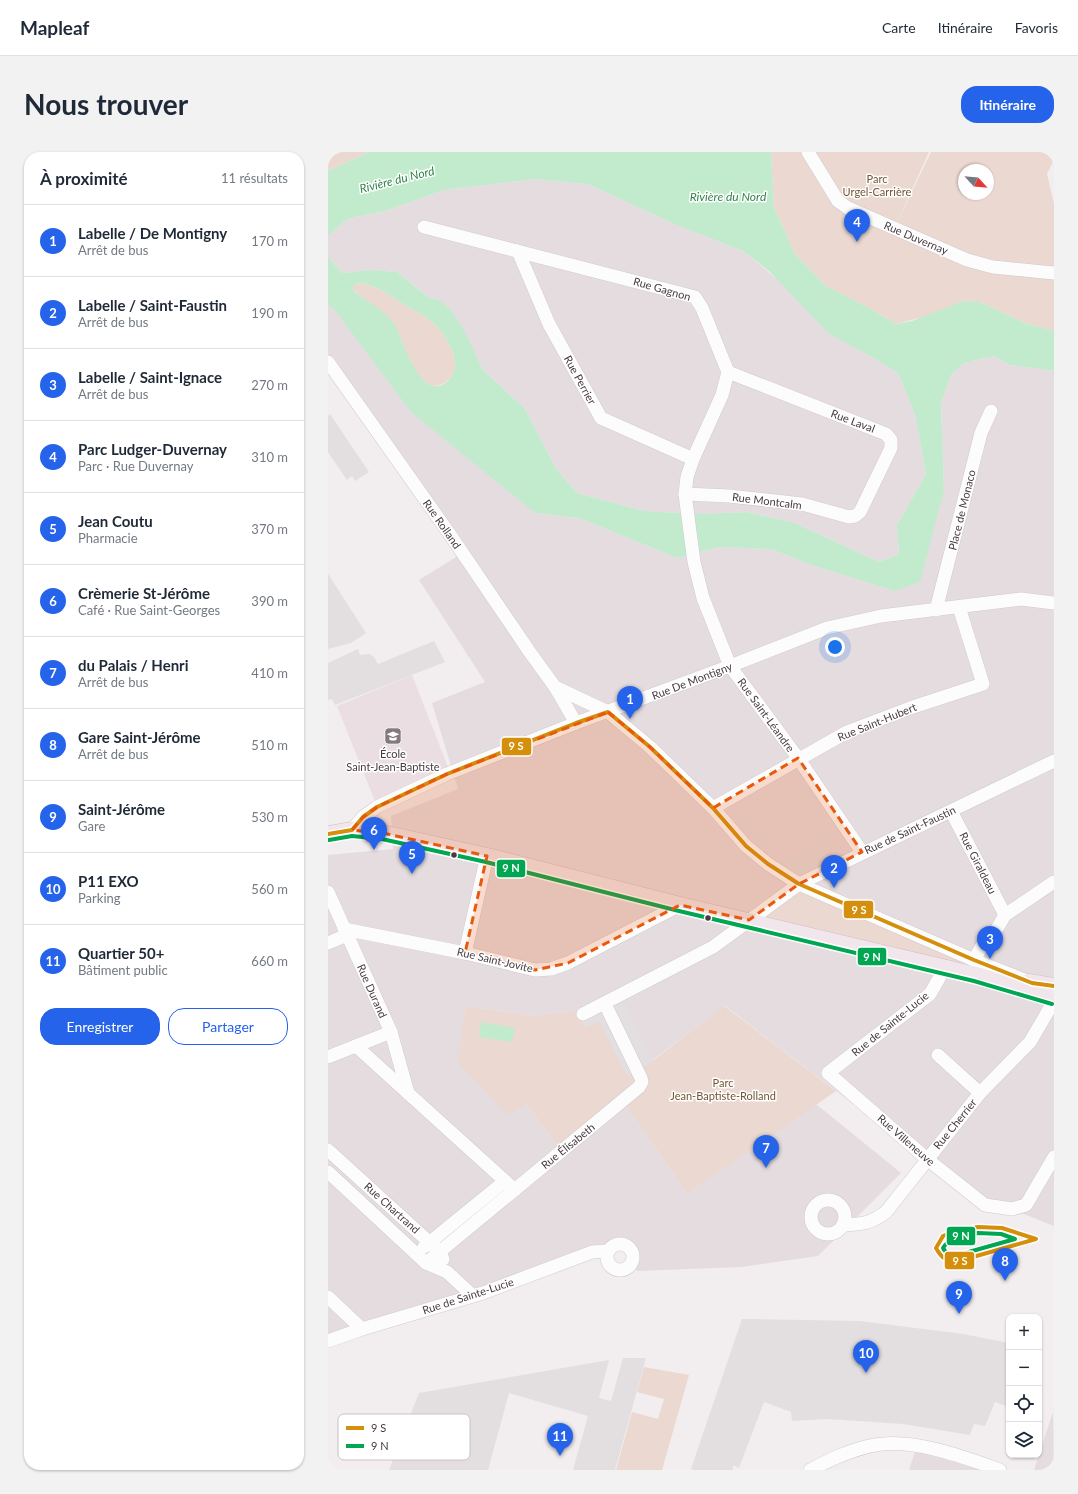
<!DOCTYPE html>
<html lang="fr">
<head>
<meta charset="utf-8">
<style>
	:root { --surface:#fff; --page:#f2f2f3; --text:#1f2937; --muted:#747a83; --line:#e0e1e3; --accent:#2563eb }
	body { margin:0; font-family:Lato,sans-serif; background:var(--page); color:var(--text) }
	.controls { position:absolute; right:12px; bottom:12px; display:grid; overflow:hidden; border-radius:8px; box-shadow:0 1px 3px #0004 }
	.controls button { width:36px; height:36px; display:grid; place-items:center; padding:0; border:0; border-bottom:1px solid var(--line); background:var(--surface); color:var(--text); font:20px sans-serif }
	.compass { position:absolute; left:630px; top:12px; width:36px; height:36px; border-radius:50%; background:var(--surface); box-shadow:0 1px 3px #0004; rotate:116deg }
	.you { position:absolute; left:507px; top:495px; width:14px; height:14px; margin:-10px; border:3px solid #fff; border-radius:50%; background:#1a73e8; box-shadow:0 0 0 6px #1a73e833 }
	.badge { display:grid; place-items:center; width:26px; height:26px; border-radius:50%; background:var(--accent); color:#fff; font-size:13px; font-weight:700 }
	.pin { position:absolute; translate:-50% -33px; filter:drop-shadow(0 1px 2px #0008) }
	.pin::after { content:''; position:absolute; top:21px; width:14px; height:12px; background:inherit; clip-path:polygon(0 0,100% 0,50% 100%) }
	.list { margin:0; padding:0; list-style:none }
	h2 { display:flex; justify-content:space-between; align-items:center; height:52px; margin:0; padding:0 16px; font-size:17px }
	h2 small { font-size:13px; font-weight:400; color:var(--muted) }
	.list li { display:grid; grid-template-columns:26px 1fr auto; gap:12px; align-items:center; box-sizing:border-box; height:72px; padding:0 16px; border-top:1px solid var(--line) }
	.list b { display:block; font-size:15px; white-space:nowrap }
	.list p { margin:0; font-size:13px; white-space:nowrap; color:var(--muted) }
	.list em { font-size:13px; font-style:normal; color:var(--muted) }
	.actions { display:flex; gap:8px; padding:12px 16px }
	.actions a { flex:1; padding:9px 0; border:1px solid var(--accent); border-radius:16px; text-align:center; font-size:14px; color:var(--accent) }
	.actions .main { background:var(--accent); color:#fff }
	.icon { flex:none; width:22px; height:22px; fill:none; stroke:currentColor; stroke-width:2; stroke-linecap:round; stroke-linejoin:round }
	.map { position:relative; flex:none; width:726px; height:1318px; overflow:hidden; border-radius:16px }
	header { display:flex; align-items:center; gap:24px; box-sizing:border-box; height:56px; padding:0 20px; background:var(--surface); border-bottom:1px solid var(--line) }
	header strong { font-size:19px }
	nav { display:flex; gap:22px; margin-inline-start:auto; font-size:14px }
	.intro { display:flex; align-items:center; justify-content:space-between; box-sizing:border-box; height:96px; padding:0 24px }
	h1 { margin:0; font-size:28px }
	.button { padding:10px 18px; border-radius:16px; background:var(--accent); color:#fff; font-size:14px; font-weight:700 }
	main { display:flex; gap:24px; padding:0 24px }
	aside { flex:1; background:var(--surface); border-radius:16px; box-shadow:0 1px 3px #0004 }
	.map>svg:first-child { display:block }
	.residential { fill:#e5dce0 }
	.education { fill:#ebdee3 }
	.green { fill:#ead8d1; fill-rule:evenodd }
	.parking { fill:#e3dee0 }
	.water { fill:#c2ebce; fill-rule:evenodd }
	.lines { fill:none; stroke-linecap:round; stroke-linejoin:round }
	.minor-casing { stroke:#d0cbcd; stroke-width:14 }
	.major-casing { stroke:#d2bdc6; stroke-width:17 }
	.minor { stroke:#fdfcfd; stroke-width:13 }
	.major { stroke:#f1e6eb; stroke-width:16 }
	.bus-1-casing { stroke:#fff; stroke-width:7 }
	.bus-2-casing { stroke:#fff; stroke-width:7 }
	.bus-1 { stroke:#d4900d; stroke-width:4 }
	.bus-2 { stroke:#00a651; stroke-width:4 }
	.marked { fill:#e8590c; fill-opacity:0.2; stroke:#e8590c; stroke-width:3; stroke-dasharray:8 5; stroke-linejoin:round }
	.bus-dot { fill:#473a41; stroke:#fff; stroke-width:1.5 }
	.labels { text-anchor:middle; stroke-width:3; stroke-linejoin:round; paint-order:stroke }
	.park-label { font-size:11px; fill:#745432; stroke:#fff }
	.street-label { font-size:11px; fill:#473a41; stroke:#fff }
	.poi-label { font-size:11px; fill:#473a41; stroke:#fff }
	.water-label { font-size:12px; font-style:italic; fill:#32834c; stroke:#fff }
	.key { fill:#fff; stroke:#c8c4c6; stroke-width:1 }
	.key-label { font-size:11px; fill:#473a41 }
	.line-badge { stroke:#fff; stroke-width:1.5 }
	.badge-label { font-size:11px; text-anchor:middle; font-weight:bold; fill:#fff }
</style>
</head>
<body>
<header>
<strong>Mapleaf</strong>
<nav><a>Carte</a><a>Itinéraire</a><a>Favoris</a></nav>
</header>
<div class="intro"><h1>Nous trouver</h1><a class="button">Itinéraire</a></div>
<main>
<aside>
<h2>À proximité<small>11 résultats</small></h2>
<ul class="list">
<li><span class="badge">1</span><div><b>Labelle / De Montigny</b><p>Arrêt de bus</p></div><em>170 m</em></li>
<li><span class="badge">2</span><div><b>Labelle / Saint-Faustin</b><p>Arrêt de bus</p></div><em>190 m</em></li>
<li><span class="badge">3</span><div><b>Labelle / Saint-Ignace</b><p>Arrêt de bus</p></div><em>270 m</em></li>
<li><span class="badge">4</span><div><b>Parc Ludger-Duvernay</b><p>Parc · Rue Duvernay</p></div><em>310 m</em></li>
<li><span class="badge">5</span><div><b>Jean Coutu</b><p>Pharmacie</p></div><em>370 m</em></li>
<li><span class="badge">6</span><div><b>Crèmerie St-Jérôme</b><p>Café · Rue Saint-Georges</p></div><em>390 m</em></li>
<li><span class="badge">7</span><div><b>du Palais / Henri</b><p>Arrêt de bus</p></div><em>410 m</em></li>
<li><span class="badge">8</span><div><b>Gare Saint-Jérôme</b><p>Arrêt de bus</p></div><em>510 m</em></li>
<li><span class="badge">9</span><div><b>Saint-Jérôme</b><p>Gare</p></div><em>530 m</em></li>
<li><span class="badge">10</span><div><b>P11 EXO</b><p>Parking</p></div><em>560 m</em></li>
<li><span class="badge">11</span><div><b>Quartier 50+</b><p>Bâtiment public</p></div><em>660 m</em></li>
</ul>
<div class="actions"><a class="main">Enregistrer</a><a>Partager</a></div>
</aside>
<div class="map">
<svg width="726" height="1318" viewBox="0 0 726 1318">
	<rect width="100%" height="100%" fill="#f2edef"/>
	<g class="residential">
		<polygon points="207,27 260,32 348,73 415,99 542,204 570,221 587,263 598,322 569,373 571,402 551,410 467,371 419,360 370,362 316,359 249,341 229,318 196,256 155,218 147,202 111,148 102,146 69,120 44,118 14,121 0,105 0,84 19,67 60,58 116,38"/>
		<polygon points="0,153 6,157 207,361 251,366 349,406 392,395 443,397 483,413 567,439 616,338 613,251 623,223 636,211 666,204 682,213 726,219 726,1074 683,1057 657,1052 397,854 323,909 289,838 244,859 205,864 138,854 198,952 230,994 292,945 359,1042 488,952 573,1021 490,1104 413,1115 309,1119 303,1112 305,1106 305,1101 297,1085 248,1109 0,1186 0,703 65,697 63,664 130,637 104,551 157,530 91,428 133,402 0,209"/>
		<polygon points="725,1260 726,1318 706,1318"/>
		<polygon points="588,1297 653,1318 581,1318"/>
	</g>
	<polygon class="education" points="84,523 120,615 48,652 9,554"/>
	<g class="green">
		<polygon points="0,0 41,0 0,19"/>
		<path d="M443,0H601L566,77L603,0H726V7L719,22L726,52V179L697,171L652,150L568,172L543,157L498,134L467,102L446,55ZM636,18H660V42H636Z"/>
		<path d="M34,131C38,133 42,133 46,135C55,138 64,145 72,150C84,158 100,164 110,176C118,185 128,202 127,214C127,220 124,225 119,229C90,252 76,185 65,171C53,157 35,149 23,135L27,132Z"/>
		<polygon points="471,732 631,807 632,811 421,768"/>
		<polygon points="289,838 323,910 396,854 508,939 359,1042 292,945 230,994 198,952 179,963 130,910 138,854 205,864 244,859"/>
		<polygon points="316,1215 361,1223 334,1318 288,1318 304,1260 330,1267 336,1247 309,1240"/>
	</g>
	<g class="parking">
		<polygon points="2,262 41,320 27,329 24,324 19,328 0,300 0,264"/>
		<polygon points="0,422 38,481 23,491 0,497"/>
		<polygon points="106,489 117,510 7,553 4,547 0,548 0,511 30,497 32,503 41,502 46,505 50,512"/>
		<polygon points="492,690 505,710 477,724 453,711"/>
		<polygon points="289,838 326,910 299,924 271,869 257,876 248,859"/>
		<polygon points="414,1167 532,1169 635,1182 676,1190 681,1192 681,1255 667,1250 657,1274 646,1272 642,1283 575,1272 499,1267 464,1269 463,1260 436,1250 411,1316 405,1313 405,1318 366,1318 363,1317"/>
		<polygon points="295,1206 318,1206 287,1318 245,1318 260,1264 181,1241 160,1318 61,1318 91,1241 281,1208 271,1246 283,1249"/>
	</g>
	<g class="water">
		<path d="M41,0H443L446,55L467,102L498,134L543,157L568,172L584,169L635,149L652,150L697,171L726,179V219L682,213L666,204L636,211L623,223L613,251L616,338L592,430L567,439L483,413L443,397L392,395L349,406L251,366L207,361L83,260L6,157L0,153V105L14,121L44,118L69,120L90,137L102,146L111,148L122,157L136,178L155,218L196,256L229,318L249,341L316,359L370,362L419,360L467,371L551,410L571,402L569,373L598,322L587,263L570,221L542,204L500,181L442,120L415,99L348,73L260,32L207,27L116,38L60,58L19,67L0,84V19ZM34,131C38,133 42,133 46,135C55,138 64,145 72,150C84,158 100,164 110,176C118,185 128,202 127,214C127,221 121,230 114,233C90,243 75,187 67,173C58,159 40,150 27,140L24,135L27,132Z"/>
		<polygon points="153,870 187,876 184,890 151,885"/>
	</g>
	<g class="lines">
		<defs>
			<g id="minor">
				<polyline points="480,0 510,49 520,56 639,108 665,115 726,121"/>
				<polyline points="96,75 367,145 374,156 400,220 394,243 365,307 359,325 357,342 366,410 375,446 402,514 470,606 534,700"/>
				<polyline points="190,99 221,172 273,266 365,307"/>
				<polyline points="0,210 123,384 201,499 227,535 280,560 322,595 385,656 418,694 440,712 471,732 646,808 704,831"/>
				<polyline points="357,342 401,344 474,352 521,365 527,364 532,360 563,296 563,288 558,282 400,220"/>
				<polyline points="608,458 653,281 663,259"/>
				<polyline points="227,535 248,571"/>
				<polyline points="385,656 519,580 582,556 655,532 631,455"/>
				<polyline points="623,659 677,763"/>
				<polyline points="24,678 35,665 49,655 119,622 248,571 402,514 499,476 553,464 693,447 726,451"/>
				<polyline points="0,740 63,880 80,941"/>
				<polyline points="16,777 137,801 207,818 223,817 240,811 352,753"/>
				<polyline points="0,791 19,783"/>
				<polyline points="137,801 159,704"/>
				<polyline points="646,808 655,792 667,780 677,763 726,730"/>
				<polyline points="617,816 602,842 500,921 599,1007 657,1053 684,1057 698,1053 726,1005"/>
				<polyline points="255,862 385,795 471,732 726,609"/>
				<polyline points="28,894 187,1038"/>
				<polyline points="610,903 652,941"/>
				<polyline points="0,905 63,880"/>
				<polyline points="0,998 112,1100 115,1107"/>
				<polyline points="0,1020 98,1111 119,1120 145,1144"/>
				<circle cx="500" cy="1065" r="17"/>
				<path d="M515,1073C534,1072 542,1072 558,1060L652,941L702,890L726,849"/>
				<circle cx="292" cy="1105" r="13"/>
				<polyline points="96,1095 177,1029"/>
				<polyline points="98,1111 311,935 314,930 313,926 277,852"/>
				<polyline points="0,1145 34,1177"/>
				<polyline points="0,1189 34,1177 155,1141 264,1100 280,1099"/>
				<path d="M482,1318C503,1307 524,1297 547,1293C585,1286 636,1305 672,1318"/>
			</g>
			<g id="major">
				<polyline points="0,682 24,678 55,681 159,704 352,753 648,823 726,846"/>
				<polyline points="701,830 726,834"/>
			</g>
		</defs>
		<use href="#minor" class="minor-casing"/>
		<use href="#major" class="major-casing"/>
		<use href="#minor" class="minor"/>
		<use href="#major" class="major"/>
		<defs>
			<g id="bus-1">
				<polyline points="0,682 24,678 35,665 49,655 119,622 248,571 280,560 322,595 385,656 418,694 440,712 471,732 646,808 704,831 726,834"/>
				<path d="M650,1075L674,1076L708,1087L631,1109C618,1109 614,1107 608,1096L615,1084L624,1080Z"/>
			</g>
			<g id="bus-2">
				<polyline points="1,688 24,684 54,687 158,710 351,759 646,829 724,852"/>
				<path d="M650,1081L673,1082L687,1087L630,1103C623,1103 618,1102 615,1096C623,1083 636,1084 650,1081Z"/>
			</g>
		</defs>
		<use href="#bus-1" class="bus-1-casing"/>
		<use href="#bus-2" class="bus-2-casing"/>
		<use href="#bus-1" class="bus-1"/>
		<use href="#bus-2" class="bus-2"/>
	</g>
	<path class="marked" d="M280,560L322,595L385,656L470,606L534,700L471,732L421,768L352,753L240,811L207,818L137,801L159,704L55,681L24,678L35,665L49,655L119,622Z"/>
	<defs>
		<symbol id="school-square" viewBox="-11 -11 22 22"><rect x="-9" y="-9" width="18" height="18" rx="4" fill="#83797e" stroke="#fff"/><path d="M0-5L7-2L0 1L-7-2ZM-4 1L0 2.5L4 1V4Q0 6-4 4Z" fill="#fff"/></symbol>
	</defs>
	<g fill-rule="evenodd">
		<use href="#school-square" x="55" y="574" width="20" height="20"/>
	</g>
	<g class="bus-dot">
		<circle cx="126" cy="703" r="3.5"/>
		<circle cx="380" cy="766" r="3.5"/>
	</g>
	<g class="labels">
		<g class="park-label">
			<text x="549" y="31">Parc<tspan x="549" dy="13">Urgel-Carrière</tspan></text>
			<text x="395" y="935">Parc<tspan x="395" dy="13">Jean-Baptiste-Rolland</tspan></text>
		</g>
		<g class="street-label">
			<text transform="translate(588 86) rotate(23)" y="4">Rue Duvernay</text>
			<text transform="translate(334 137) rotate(16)" y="4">Rue Gagnon</text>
			<text transform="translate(252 228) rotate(61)" y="4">Rue Perrier</text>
			<text transform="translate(525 269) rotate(21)" y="4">Rue Laval</text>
			<text transform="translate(439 349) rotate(7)" y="4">Rue Montcalm</text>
			<text transform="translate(634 358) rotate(-76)" y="4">Place de Monaco</text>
			<text transform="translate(114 372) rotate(55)" y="4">Rue Rolland</text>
			<text transform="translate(364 529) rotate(-21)" y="4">Rue De Montigny</text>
			<text transform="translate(438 563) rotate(54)" y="4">Rue Saint-Léandre</text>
			<text transform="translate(549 570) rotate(-22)" y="4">Rue Saint-Hubert</text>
			<text transform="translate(582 678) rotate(-25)" y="4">Rue de Saint-Faustin</text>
			<text transform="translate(650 711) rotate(63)" y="4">Rue Giraldeau</text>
			<text transform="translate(167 808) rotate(13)" y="4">Rue Saint-Jovite</text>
			<text transform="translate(44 839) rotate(66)" y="4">Rue Durand</text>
			<text transform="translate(562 872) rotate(-39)" y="4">Rue de Sainte-Lucie</text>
			<text transform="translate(627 972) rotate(-51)" y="4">Rue Cherrier</text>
			<text transform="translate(578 988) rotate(41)" y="4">Rue Villeneuve</text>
			<text transform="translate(240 994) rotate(-39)" y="4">Rue Élisabeth</text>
			<text transform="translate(64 1056) rotate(42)" y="4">Rue Chartrand</text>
			<text transform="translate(140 1144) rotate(-18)" y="4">Rue de Sainte-Lucie</text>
		</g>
		<g class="poi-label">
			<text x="65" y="606">École<tspan x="65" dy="13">Saint-Jean-Baptiste</tspan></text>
		</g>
		<g class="water-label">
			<text transform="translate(69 28) rotate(-14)" y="4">Rivière du Nord</text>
			<text x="400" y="49">Rivière du Nord</text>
		</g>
	</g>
	<rect x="10" y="1262" width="132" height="46" rx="6" class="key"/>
	<rect x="18" y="1274" width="18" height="4" fill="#d4900d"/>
	<rect x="18" y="1292" width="18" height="4" fill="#00a651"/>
	<g class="key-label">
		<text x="43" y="1280">9 S</text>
		<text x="43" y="1298">9 N</text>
	</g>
	<g class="line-badge">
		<rect x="173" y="585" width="31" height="19" rx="4" fill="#d4900d"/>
		<rect x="168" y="707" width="30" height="19" rx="4" fill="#00a651"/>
		<rect x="515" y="748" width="31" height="19" rx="4" fill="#d4900d"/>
		<rect x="529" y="795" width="30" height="19" rx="4" fill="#00a651"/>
		<rect x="618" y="1074" width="30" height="20" rx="4" fill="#00a651"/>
		<rect x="616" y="1099" width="31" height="19" rx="4" fill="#d4900d"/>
	</g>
	<g class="badge-label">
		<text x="188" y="598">9 S</text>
		<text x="183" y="720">9 N</text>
		<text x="531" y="762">9 S</text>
		<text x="544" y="809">9 N</text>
		<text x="633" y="1088">9 N</text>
		<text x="632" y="1113">9 S</text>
	</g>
</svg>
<div class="controls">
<button>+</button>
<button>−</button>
<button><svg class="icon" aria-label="locate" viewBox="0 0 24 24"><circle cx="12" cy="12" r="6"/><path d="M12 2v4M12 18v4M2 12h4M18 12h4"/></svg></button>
<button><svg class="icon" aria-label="layers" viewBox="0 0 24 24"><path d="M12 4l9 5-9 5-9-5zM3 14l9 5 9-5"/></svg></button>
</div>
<svg class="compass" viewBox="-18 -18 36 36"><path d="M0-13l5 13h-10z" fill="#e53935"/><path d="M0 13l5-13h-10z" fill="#747a83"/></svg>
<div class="you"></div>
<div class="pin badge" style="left:302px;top:567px">1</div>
<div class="pin badge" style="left:506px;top:736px">2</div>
<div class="pin badge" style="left:662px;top:807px">3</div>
<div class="pin badge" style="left:529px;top:90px">4</div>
<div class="pin badge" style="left:84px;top:722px">5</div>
<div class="pin badge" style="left:46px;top:698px">6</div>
<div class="pin badge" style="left:438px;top:1016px">7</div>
<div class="pin badge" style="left:677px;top:1129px">8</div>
<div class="pin badge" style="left:631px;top:1162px">9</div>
<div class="pin badge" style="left:538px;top:1221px">10</div>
<div class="pin badge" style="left:232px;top:1304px">11</div>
</div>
</main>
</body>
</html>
